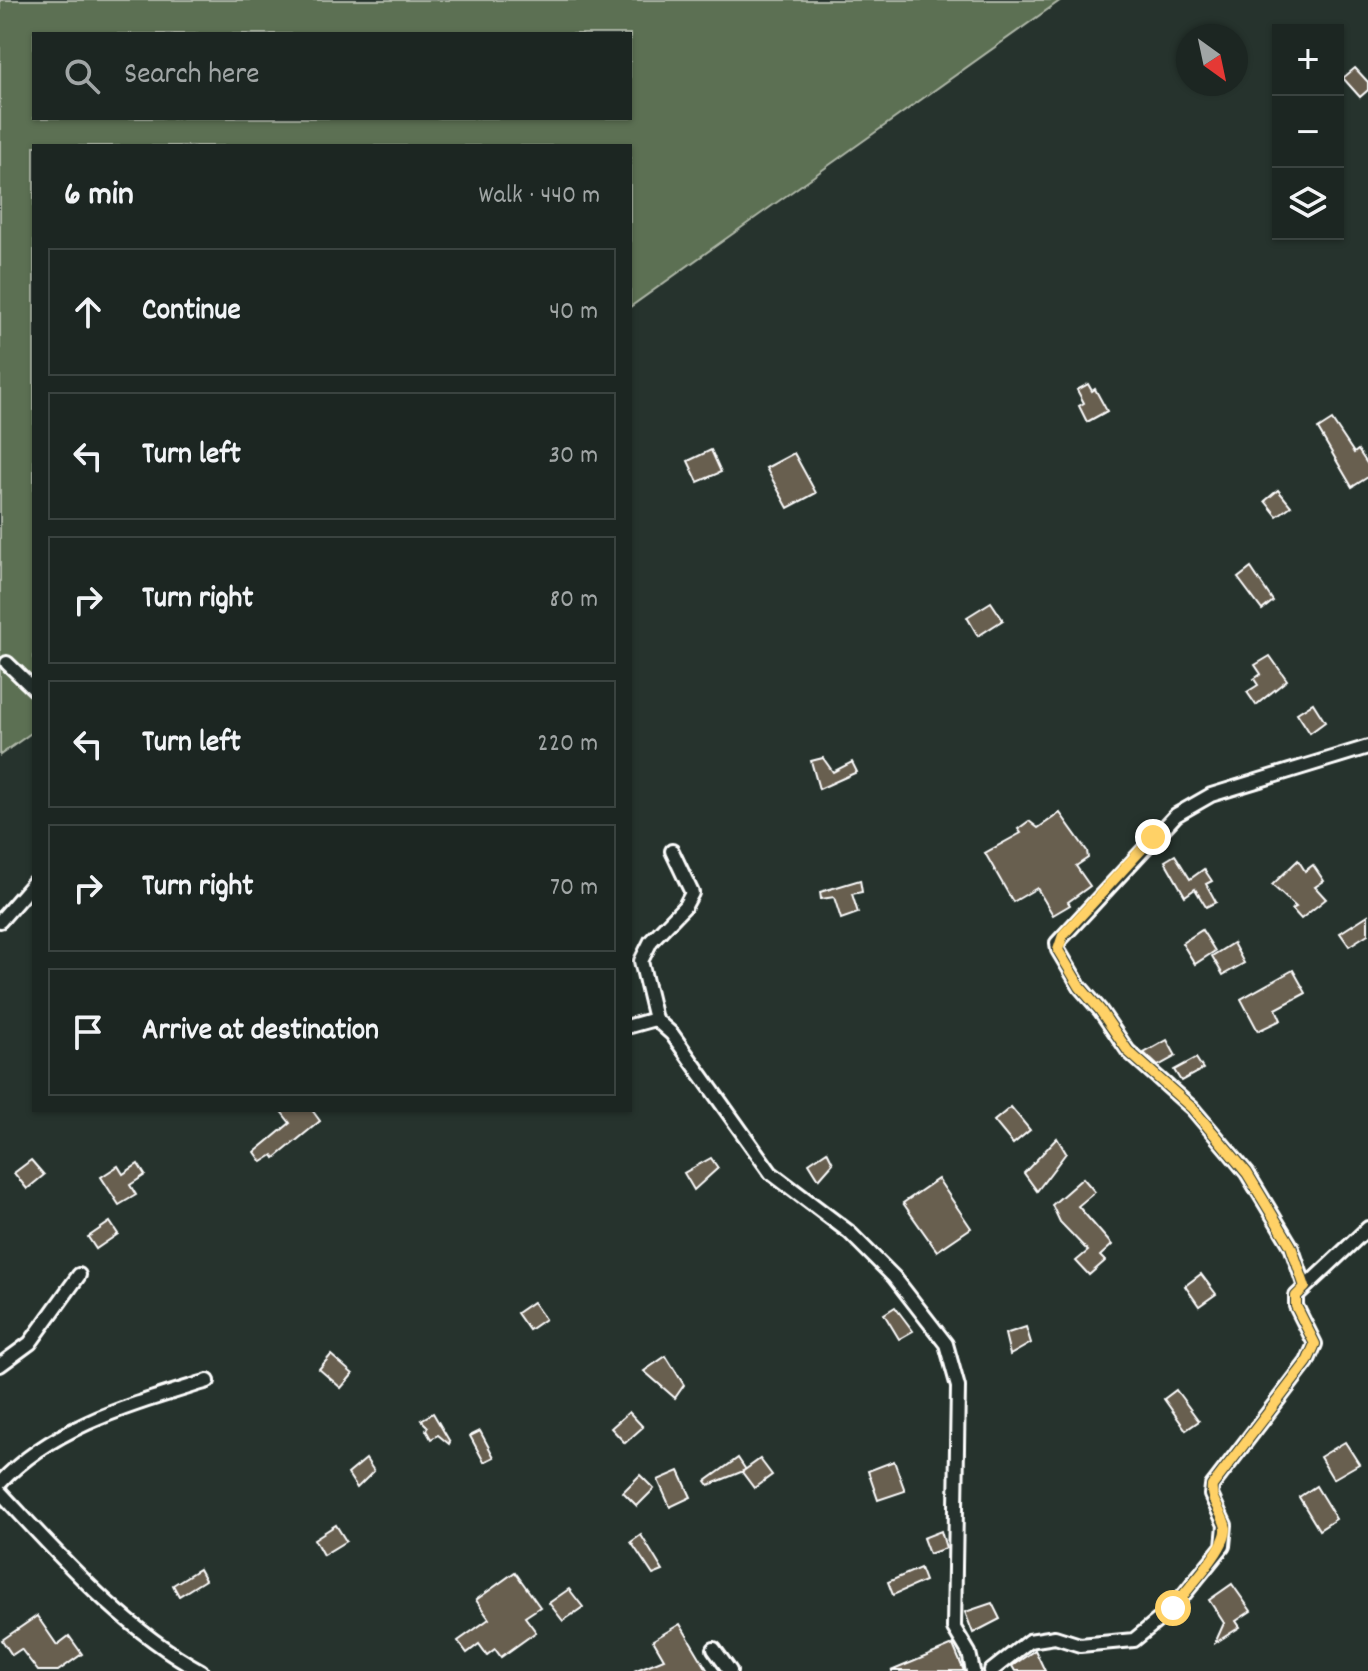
<!DOCTYPE html>
<html lang="en">
<head>
<meta charset="utf-8">
<style>
	:root { --surface:#1c2622; --page:#29322f; --text:#f1f3f6; --muted:#a0a5a5; --line:#3a4340 }
	body { margin:0; font-family:Dekko,sans-serif; background:var(--page); color:var(--text) }
	.controls { position:absolute; right:24px; top:24px; display:grid; overflow:hidden; border-radius:0px; box-shadow:0 2px 6px #0004 }
	.controls button { width:72px; height:72px; display:grid; place-items:center; padding:0; border:0; border-bottom:2px solid var(--line); background:var(--surface); color:var(--text); font:40px sans-serif }
	.compass { position:absolute; left:1176px; top:24px; width:72px; height:72px; border-radius:50%; background:var(--surface); box-shadow:0 2px 6px #0004; rotate:147deg }
	.stop { position:absolute; width:24px; height:24px; margin:-18px; border:6px solid #ffd166; border-radius:50%; background:#fff }
	.stop.end { background:#ffd166; border-color:#fff; box-shadow:0 2px 8px #0008 }
	.list { margin:0; padding:0; list-style:none }
	h2 { display:flex; justify-content:space-between; align-items:center; height:104px; margin:0; padding:0 32px; font-size:34px }
	h2 small { font-size:26px; font-weight:400; color:var(--muted) }
	.list li { display:grid; grid-template-columns:52px 1fr auto; gap:24px; align-items:center; box-sizing:border-box; height:128px; margin:0 16px 16px; padding:0 16px; border:2px solid var(--line); border-radius:0px }
	.list b { display:block; font-size:30px; white-space:nowrap }
	.list em { font-size:26px; font-style:normal; color:var(--muted) }
	.icon { flex:none; width:44px; height:44px; fill:none; stroke:currentColor; stroke-width:2; stroke-linecap:round; stroke-linejoin:round }
	.map { position:relative; flex:none; width:1368px; height:1671px; overflow:hidden }
	.search { position:absolute; background:var(--surface); box-shadow:0 2px 6px #0004; left:32px; top:32px; width:600px; height:88px; display:flex; align-items:center; gap:20px; box-sizing:border-box; padding:0 28px; border-radius:0px; color:var(--muted); font-size:30px }
	.panel { position:absolute; background:var(--surface); box-shadow:0 2px 6px #0004; left:32px; top:144px; width:600px; height:968px; border-radius:0px }
	.map>svg:first-child { display:block }
	.green { fill:#5c6f52; stroke:#aeb7a8; stroke-width:2; fill-rule:evenodd }
	.building { fill:#675e50; stroke:#fff; stroke-width:2 }
	.lines { fill:none; stroke-linecap:round; stroke-linejoin:round }
	.street-casing { stroke:#fff; stroke-width:18 }
	.street { stroke:#26332d; stroke-width:12 }
	.route { stroke:#ffd166; stroke-width:10 }
</style>
</head>
<body>
<div class="map">
<svg width="1368" height="1671" viewBox="0 0 1368 1671">
	<rect width="100%" height="100%" fill="#26332d"/>
	<filter id="ink" filterUnits="userSpaceOnUse"><feTurbulence type="fractalNoise" baseFrequency=".0125" numOctaves="2"/><feDisplacementMap in="SourceGraphic" scale="16" xChannelSelector="R" yChannelSelector="G"/><feConvolveMatrix kernelMatrix="1 2 1 2 8 2 1 2 1" color-interpolation-filters="sRGB"/></filter>
	<g filter="url(#ink)">
		<path class="green" d="M0,0H1061L630,307V146H34V731L0,755ZM34,34H630V118H34Z"/>
		<g class="building">
			<polygon points="1355,68 1368,82 1368,90 1360,97 1343,78"/>
			<polygon points="1088,384 1092,391 1095,389 1107,411 1087,422 1079,406 1084,403 1077,390"/>
			<polygon points="1332,420 1354,453 1358,450 1368,465 1368,477 1352,487 1318,429"/>
			<polygon points="711,450 721,472 698,482 688,461"/>
			<polygon points="794,453 816,493 788,508 766,468"/>
			<polygon points="1278,490 1291,506 1277,516 1265,501"/>
			<polygon points="1251,568 1273,601 1262,610 1238,578"/>
			<polygon points="991,602 1003,620 978,636 967,617"/>
			<polygon points="1270,656 1287,680 1256,705 1247,692 1258,685 1254,679 1261,674 1255,665"/>
			<polygon points="1313,703 1325,722 1310,733 1297,713"/>
			<polygon points="823,758 833,772 852,762 857,772 819,789 811,761"/>
			<polygon points="1060,813 1087,851 1088,858 1076,866 1090,886 1068,902 1070,905 1053,915 1037,888 1013,902 985,853 1021,833 1018,829 1029,821 1038,828"/>
			<polygon points="1175,855 1190,879 1204,869 1212,881 1206,884 1216,902 1206,907 1195,889 1185,896 1165,861"/>
			<polygon points="1298,860 1305,871 1313,865 1324,881 1315,887 1326,899 1301,919 1292,909 1296,907 1272,885"/>
			<polygon points="860,880 862,892 852,894 858,913 841,919 834,897 821,899 820,892"/>
			<polygon points="1368,915 1368,934 1349,946 1340,933"/>
			<polygon points="1202,930 1215,951 1195,964 1182,943"/>
			<polygon points="1233,943 1244,963 1223,975 1212,956"/>
			<polygon points="1293,970 1306,993 1276,1009 1281,1020 1258,1031 1241,999"/>
			<polygon points="1167,1040 1176,1056 1158,1066 1144,1053"/>
			<polygon points="1196,1058 1203,1069 1181,1081 1174,1070"/>
			<polygon points="1011,1107 1030,1130 1013,1144 994,1121"/>
			<polygon points="280,1110 312,1110 320,1121 275,1158 273,1155 262,1162 255,1152 290,1123"/>
			<polygon points="1057,1138 1066,1153 1037,1191 1024,1173"/>
			<polygon points="827,1151 833,1163 819,1179 809,1163"/>
			<polygon points="711,1158 718,1168 694,1190 684,1173"/>
			<polygon points="31,1160 44,1175 27,1189 14,1173"/>
			<polygon points="138,1164 145,1175 130,1185 136,1195 119,1205 101,1177 118,1166 123,1174"/>
			<polygon points="1083,1178 1095,1192 1078,1206 1112,1245 1100,1256 1105,1261 1089,1275 1076,1261 1088,1251 1060,1222 1052,1205"/>
			<polygon points="938,1179 971,1228 937,1251 903,1203"/>
			<polygon points="110,1222 118,1234 96,1249 88,1237"/>
			<polygon points="1201,1274 1216,1294 1199,1306 1185,1286"/>
			<polygon points="533,1302 545,1319 529,1330 517,1313"/>
			<polygon points="895,1307 913,1331 899,1339 884,1314"/>
			<polygon points="1026,1327 1031,1343 1010,1355 1005,1334"/>
			<polygon points="331,1355 353,1374 341,1388 319,1369"/>
			<polygon points="666,1356 684,1385 675,1398 644,1371"/>
			<polygon points="1176,1390 1199,1421 1186,1430 1164,1399"/>
			<polygon points="629,1412 643,1427 625,1443 611,1428"/>
			<polygon points="433,1413 450,1442 449,1444 438,1435 431,1439 426,1430 428,1427 421,1420"/>
			<polygon points="480,1431 494,1457 484,1462 470,1436"/>
			<polygon points="1345,1442 1359,1464 1333,1479 1320,1457"/>
			<polygon points="738,1458 746,1470 709,1485 706,1481"/>
			<polygon points="366,1459 374,1471 357,1488 348,1474"/>
			<polygon points="760,1459 772,1475 754,1488 742,1472"/>
			<polygon points="894,1461 905,1491 878,1500 868,1471"/>
			<polygon points="679,1471 691,1497 670,1507 658,1480"/>
			<polygon points="640,1475 654,1489 637,1506 623,1492"/>
			<polygon points="1316,1486 1336,1519 1319,1530 1299,1497"/>
			<polygon points="336,1525 346,1541 323,1555 314,1539"/>
			<polygon points="941,1531 946,1548 929,1554 923,1538"/>
			<polygon points="641,1535 663,1571 653,1575 631,1542"/>
			<polygon points="920,1568 925,1581 893,1595 888,1582"/>
			<polygon points="199,1569 205,1580 179,1596 173,1585"/>
			<polygon points="515,1572 540,1607 525,1617 536,1632 501,1657 495,1649 487,1655 479,1644 467,1653 458,1641 489,1619 476,1600"/>
			<polygon points="1232,1584 1251,1611 1236,1621 1240,1627 1215,1643 1224,1623 1209,1600"/>
			<polygon points="569,1589 583,1607 563,1621 549,1603"/>
			<polygon points="992,1603 1000,1619 973,1633 965,1612"/>
			<polygon points="37,1616 57,1645 69,1636 82,1654 58,1671 38,1671 21,1649 12,1655 2,1640"/>
			<polygon points="680,1624 708,1671 634,1671 664,1659 653,1640"/>
			<polygon points="953,1645 964,1671 891,1671"/>
			<polygon points="1035,1650 1045,1671 1015,1671 1012,1666"/>
		</g>
		<g class="lines">
			<defs>
				<g id="street">
					<polyline points="7,663 34,689"/>
					<polyline points="0,921 34,882"/>
					<polyline points="655,1019 641,961 651,941 685,906 692,893 672,851"/>
					<polyline points="630,1026 655,1019 672,1034 771,1173 849,1232 894,1277 946,1344 958,1387 954,1628 969,1653 973,1671"/>
					<polyline points="1305,1287 1291,1246 1247,1173 1192,1108 1128,1051 1100,1010 1080,987 1058,950 1057,943 1176,815 1211,795 1368,747"/>
					<polyline points="0,1365 30,1343 79,1275"/>
					<path d="M0,1483C54,1425 135,1404 208,1381"/>
					<path d="M0,1492C61,1557 122,1628 201,1671"/>
					<polyline points="714,1649 730,1671"/>
					<polyline points="991,1671 1029,1641 1055,1637 1080,1645 1134,1640 1173,1608 1223,1546 1225,1525 1211,1495 1212,1486 1307,1362 1315,1344 1296,1306 1296,1296 1368,1228"/>
				</g>
			</defs>
			<use href="#street" class="street-casing"/>
			<use href="#street" class="street"/>
		</g>
	</g>
	<g class="lines" filter="url(#ink)">
		<path class="route" d="M1153,837L1063,935L1058,950L1080,987L1100,1010L1128,1051L1192,1108L1247,1173L1291,1246L1305,1287L1296,1296V1306L1315,1344L1307,1362L1212,1486C1210,1502 1223,1512 1226,1528C1228,1547 1185,1591 1173,1608"/>
	</g>
</svg>
<div class="controls">
<button>+</button>
<button>−</button>
<button><svg class="icon" aria-label="layers" viewBox="0 0 24 24"><path d="M12 4l9 5-9 5-9-5zM3 14l9 5 9-5"/></svg></button>
</div>
<svg class="compass" viewBox="-18 -18 36 36"><path d="M0-13l5 13h-10z" fill="#e53935"/><path d="M0 13l5-13h-10z" fill="#a0a5a5"/></svg>
<div class="stop" style="left:1173px;top:1608px"></div>
<div class="stop end" style="left:1153px;top:837px"></div>
<div class="search"><svg class="icon" aria-label="search" viewBox="0 0 24 24"><circle cx="10" cy="10" r="6"/><path d="M15 15l6 6"/></svg>Search here</div>
<section class="panel">
<h2>6 min<small>Walk · 440 m</small></h2>
<ul class="list">
<li><svg class="icon" aria-label="ahead" viewBox="0 0 24 24"><path d="M12 20V5M6 11l6-6 6 6"/></svg><div><b>Continue</b></div><em>40 m</em></li>
<li><svg class="icon" aria-label="left" viewBox="0 0 24 24"><path d="M17 20v-9H6M10 6l-5 5 5 5"/></svg><div><b>Turn left</b></div><em>30 m</em></li>
<li><svg class="icon" aria-label="right" viewBox="0 0 24 24"><path d="M7 20v-9h11M14 6l5 5-5 5"/></svg><div><b>Turn right</b></div><em>80 m</em></li>
<li><svg class="icon" aria-label="left" viewBox="0 0 24 24"><path d="M17 20v-9H6M10 6l-5 5 5 5"/></svg><div><b>Turn left</b></div><em>220 m</em></li>
<li><svg class="icon" aria-label="right" viewBox="0 0 24 24"><path d="M7 20v-9h11M14 6l5 5-5 5"/></svg><div><b>Turn right</b></div><em>70 m</em></li>
<li><svg class="icon" aria-label="arrive" viewBox="0 0 24 24"><path d="M6 21V4h12l-3 4 3 4H6"/></svg><div><b>Arrive at destination</b></div></li>
</ul>
</section>
</div>
</body>
</html>
